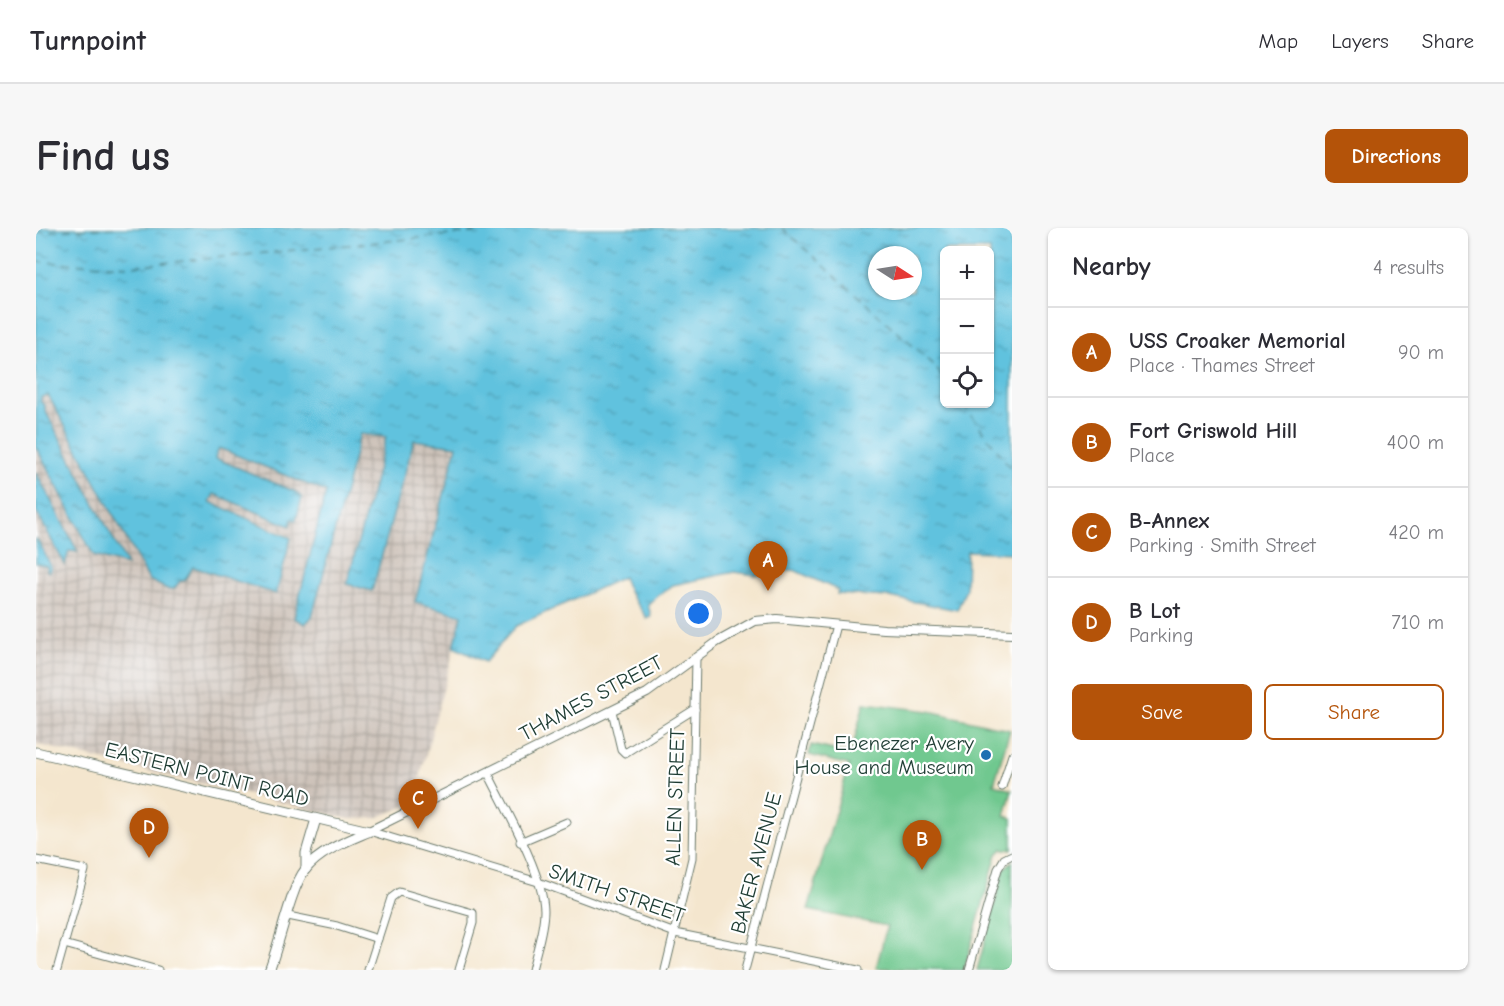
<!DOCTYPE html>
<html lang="en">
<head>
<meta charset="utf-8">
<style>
	:root { --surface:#fff; --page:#f7f7f7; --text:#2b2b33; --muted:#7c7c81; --line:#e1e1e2; --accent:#b45309 }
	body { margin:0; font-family:"Comic Neue",sans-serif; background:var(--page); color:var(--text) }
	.controls { position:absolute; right:18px; top:18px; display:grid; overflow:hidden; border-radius:9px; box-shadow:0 2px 4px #0004 }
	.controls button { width:54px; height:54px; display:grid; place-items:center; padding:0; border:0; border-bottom:2px solid var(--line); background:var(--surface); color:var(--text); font:30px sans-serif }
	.compass { position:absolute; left:832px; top:18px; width:54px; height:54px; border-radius:50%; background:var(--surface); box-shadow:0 2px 4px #0004; rotate:102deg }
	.you { position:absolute; left:663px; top:386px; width:21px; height:21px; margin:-15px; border:4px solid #fff; border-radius:50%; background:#1a73e8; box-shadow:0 0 0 9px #1a73e833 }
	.badge { display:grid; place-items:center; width:39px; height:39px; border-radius:50%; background:var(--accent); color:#fff; font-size:20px; font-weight:700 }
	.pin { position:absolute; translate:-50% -50px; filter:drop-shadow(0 2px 3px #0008) }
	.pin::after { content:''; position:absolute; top:32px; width:21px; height:18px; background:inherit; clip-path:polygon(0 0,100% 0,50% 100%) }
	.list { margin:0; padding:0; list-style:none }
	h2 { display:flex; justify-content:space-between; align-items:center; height:78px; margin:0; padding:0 24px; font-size:26px }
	h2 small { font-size:20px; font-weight:400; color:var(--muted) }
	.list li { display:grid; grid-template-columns:39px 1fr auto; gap:18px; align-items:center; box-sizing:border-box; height:90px; padding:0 24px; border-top:2px solid var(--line) }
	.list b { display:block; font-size:22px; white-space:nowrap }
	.list p { margin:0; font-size:20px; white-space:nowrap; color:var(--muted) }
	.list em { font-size:20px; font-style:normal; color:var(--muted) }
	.actions { display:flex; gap:12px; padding:18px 24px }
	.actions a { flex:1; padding:14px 0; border:2px solid var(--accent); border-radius:9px; text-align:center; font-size:21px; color:var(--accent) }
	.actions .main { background:var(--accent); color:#fff }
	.icon { flex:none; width:33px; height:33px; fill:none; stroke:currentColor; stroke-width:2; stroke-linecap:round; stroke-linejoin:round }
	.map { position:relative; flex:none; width:976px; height:742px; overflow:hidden; border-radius:9px }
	header { display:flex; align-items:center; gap:36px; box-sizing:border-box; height:84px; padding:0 30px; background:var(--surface); border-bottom:2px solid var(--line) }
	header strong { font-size:28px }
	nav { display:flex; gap:33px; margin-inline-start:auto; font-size:21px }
	.intro { display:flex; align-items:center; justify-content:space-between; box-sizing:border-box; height:144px; padding:0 36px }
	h1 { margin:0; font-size:42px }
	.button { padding:15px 27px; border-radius:9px; background:var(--accent); color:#fff; font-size:21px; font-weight:700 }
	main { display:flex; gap:36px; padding:0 36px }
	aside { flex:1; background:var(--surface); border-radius:9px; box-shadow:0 2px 4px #0004 }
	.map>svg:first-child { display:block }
	.industrial { fill:url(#industrial-grid) }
	.park { fill:#6fc88f; stroke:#478262; stroke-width:1.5 }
	.water { fill:url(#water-ripples); stroke:#408089; stroke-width:1.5; fill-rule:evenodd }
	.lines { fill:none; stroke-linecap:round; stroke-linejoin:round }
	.ferry { stroke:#326567; stroke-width:1.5; stroke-dasharray:8 6; stroke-linecap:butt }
	.minor-casing { stroke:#6a786a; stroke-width:9 }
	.tertiary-casing { stroke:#6a786a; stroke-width:10 }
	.secondary-casing { stroke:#6a786a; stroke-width:11 }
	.minor { stroke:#fff; stroke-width:7 }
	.tertiary { stroke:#fff; stroke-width:8 }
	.secondary { stroke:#fff; stroke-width:9 }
	.poi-dot { fill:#1f6fb2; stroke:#fff; stroke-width:2 }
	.labels { text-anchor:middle; stroke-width:4.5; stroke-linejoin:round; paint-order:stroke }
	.street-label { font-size:21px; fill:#1f3d34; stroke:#fff }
	.poi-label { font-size:21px; fill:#1f3d34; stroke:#fff; text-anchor:end }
</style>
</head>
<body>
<header>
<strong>Turnpoint</strong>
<nav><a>Map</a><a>Layers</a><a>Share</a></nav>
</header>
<div class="intro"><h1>Find us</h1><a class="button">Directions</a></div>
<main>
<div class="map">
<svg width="976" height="742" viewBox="0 0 976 742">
	<defs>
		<pattern id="industrial-grid" width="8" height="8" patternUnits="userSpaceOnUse" patternTransform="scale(1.5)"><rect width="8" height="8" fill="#cdc2b9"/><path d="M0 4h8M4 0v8" fill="none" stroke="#a69f97"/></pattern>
		<pattern id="water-ripples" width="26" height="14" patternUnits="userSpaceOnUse" patternTransform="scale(1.5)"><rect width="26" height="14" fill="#60c2de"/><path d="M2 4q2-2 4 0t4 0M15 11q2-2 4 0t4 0" fill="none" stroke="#4f9fb5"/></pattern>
	</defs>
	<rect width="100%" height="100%" fill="#fff"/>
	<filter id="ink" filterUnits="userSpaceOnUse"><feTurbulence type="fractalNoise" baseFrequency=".0167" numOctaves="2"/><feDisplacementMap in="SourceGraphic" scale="12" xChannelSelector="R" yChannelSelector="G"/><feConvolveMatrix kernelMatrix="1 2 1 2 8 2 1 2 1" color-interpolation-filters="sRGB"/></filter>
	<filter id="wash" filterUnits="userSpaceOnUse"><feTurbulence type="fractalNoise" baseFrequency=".008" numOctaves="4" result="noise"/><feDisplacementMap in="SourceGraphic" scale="24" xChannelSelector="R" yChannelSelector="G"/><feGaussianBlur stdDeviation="1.35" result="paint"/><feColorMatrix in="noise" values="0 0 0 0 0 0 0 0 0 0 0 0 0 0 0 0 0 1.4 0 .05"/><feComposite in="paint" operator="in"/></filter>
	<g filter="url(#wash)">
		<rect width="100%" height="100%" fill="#f4e6ce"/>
		<polygon class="industrial" points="10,167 15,169 116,353 131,361 138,361 157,339 240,365 252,307 174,275 178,266 253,298 255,291 260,292 266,270 260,264 179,230 183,220 290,264 258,390 269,396 276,389 323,206 350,209 311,356 336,363 378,212 421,218 379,374 427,387 377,575 340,590 314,591 0,516 0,335 15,338 0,309 0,283 28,336 33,323 42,323 0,244 0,219 58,328 90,337 5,174 5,169"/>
		<g class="park">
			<polygon points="828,475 893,483 974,502 958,556 976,562 969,588 976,590 976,621 966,621 961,626 928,742 840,740 851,698 772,682 813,537 773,527 775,517 815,526"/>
			<polygon points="976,633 976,742 941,742 968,641"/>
		</g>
		<g class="water">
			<path d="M0,0H976V325L931,323L930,361L921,382L853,369L801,366L802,362L758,342L720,347L698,344L637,357L614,374L612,377L615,388L611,390L593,364L587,349L480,398L449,434L418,419L426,387L379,374L421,218L378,212L336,363L311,356L350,209L324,206L276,389L269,396L258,390L290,264L183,220L179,230L260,264L266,270L260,292L256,291L254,298L178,266L174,274L255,310L240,366L157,339L148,353H144L138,361H131L113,352L12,167L5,169V174L9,178V182L91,337L58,328L0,219ZM908,22H954V176H908ZM841,27H877V63H841Z"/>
			<polygon points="0,244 42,324 33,323 29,337 0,283"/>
			<polygon points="0,309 15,338 14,344 11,343 11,338 0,335"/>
		</g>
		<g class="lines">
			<g class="ferry">
				<polyline points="746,0 897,136 908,151"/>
				<polyline points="0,4 78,0"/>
				<polyline points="0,34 95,38 486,0"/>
				<polyline points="927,176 976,242"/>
			</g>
		</g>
	</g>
	<g filter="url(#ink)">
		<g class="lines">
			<defs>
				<g id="minor">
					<polyline points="576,483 585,521 589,525 659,481"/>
					<path d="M452,545C469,580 507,645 508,682C508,702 500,723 496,742"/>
					<polyline points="966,559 976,527"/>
					<polyline points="333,603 502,654 639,705 822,742"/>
					<polyline points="484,614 531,594"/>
					<polyline points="0,632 49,642 21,742"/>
					<polyline points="252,688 301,698 342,711"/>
					<polyline points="28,716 122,742"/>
					<polyline points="332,742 355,670 363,664 437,685 437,695 423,742"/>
					<polyline points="629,742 656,630 660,430"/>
					<polyline points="709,742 800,397"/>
					<polyline points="933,742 962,641 968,631 976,627"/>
				</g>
				<polyline id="tertiary" points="333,603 611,465 681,414 719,393 741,391 848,401 976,406"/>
				<g id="secondary">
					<polyline points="0,524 333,603"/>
					<polyline points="270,641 270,625 280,591"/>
					<path d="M233,742C243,718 255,659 269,642C284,623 311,613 332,604"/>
				</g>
			</defs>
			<use href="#minor" class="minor-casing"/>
			<use href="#tertiary" class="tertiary-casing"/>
			<use href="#secondary" class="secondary-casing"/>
			<use href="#minor" class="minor"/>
			<use href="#tertiary" class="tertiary"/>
			<use href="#secondary" class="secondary"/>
		</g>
	</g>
	<circle class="poi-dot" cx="950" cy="527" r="6"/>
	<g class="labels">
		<g class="street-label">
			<text transform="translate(555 470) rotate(-28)" y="7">THAMES STREET</text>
			<text transform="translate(171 546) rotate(14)" y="7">EASTERN POINT ROAD</text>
			<text transform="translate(639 569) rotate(-88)" y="7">ALLEN STREET</text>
			<text transform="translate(720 635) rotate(-75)" y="7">BAKER AVENUE</text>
			<text transform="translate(581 665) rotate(19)" y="7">SMITH STREET</text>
		</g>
		<g class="poi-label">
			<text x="938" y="522">Ebenezer Avery<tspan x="938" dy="24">House and Museum</tspan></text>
		</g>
	</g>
</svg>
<div class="controls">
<button>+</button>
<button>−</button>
<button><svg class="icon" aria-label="locate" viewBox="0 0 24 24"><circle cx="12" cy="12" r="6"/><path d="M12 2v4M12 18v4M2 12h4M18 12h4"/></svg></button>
</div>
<svg class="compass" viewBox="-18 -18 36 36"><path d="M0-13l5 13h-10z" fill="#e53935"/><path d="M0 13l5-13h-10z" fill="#7c7c81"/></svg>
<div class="you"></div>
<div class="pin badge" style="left:732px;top:363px">A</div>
<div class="pin badge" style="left:886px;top:642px">B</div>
<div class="pin badge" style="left:382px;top:601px">C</div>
<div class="pin badge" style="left:113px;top:630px">D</div>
</div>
<aside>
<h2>Nearby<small>4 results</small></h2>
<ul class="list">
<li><span class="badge">A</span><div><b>USS Croaker Memorial</b><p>Place · Thames Street</p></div><em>90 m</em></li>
<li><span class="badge">B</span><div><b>Fort Griswold Hill</b><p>Place</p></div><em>400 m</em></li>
<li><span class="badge">C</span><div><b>B-Annex</b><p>Parking · Smith Street</p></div><em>420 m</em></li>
<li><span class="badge">D</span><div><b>B Lot</b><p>Parking</p></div><em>710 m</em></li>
</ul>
<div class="actions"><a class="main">Save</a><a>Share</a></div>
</aside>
</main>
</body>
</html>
